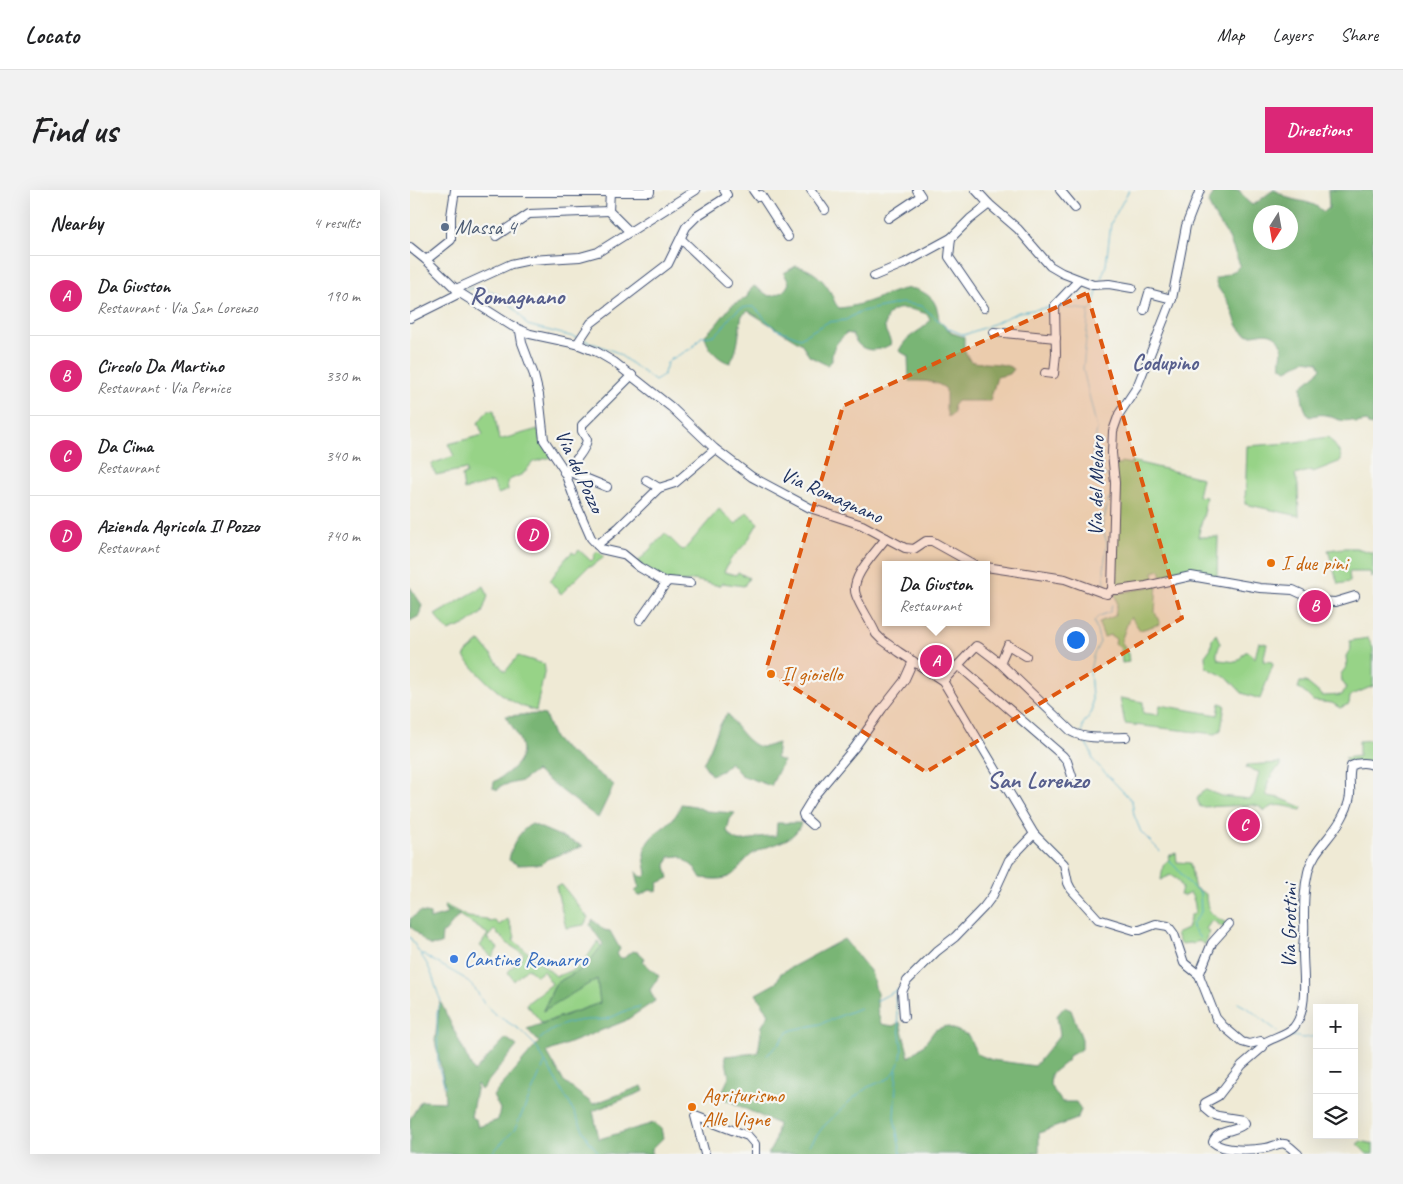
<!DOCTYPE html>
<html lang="en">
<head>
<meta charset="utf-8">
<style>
	:root { --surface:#fff; --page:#f2f2f2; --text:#202124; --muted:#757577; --line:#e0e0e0; --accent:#db2777 }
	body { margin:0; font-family:Caveat,sans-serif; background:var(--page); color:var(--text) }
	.controls { position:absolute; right:15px; bottom:15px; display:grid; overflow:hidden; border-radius:0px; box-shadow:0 5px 20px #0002 }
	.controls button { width:45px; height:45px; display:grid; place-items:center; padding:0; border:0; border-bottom:1px solid var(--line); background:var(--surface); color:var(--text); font:25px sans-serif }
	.compass { position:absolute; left:843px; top:15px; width:45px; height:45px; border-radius:50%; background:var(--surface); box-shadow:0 5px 20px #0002; rotate:191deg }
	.you { position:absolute; left:665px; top:449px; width:18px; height:18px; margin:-12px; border:4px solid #fff; border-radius:50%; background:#1a73e8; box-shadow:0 0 0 8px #1a73e833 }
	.badge { display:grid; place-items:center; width:32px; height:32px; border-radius:50%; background:var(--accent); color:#fff; font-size:16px; font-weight:700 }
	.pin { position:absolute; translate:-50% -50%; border:2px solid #fff; box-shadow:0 1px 5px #0006 }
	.popup { position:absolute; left:472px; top:371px; width:108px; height:65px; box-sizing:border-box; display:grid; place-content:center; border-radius:0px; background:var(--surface); filter:drop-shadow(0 1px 4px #0005); font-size:16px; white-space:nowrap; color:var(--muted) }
	.popup b { font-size:19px; color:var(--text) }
	.popup::after { content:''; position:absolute; left:50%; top:100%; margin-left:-10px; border:10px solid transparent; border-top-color:var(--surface) }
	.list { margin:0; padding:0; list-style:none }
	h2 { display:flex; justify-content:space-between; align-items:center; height:65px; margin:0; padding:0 20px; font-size:21px }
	h2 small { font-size:16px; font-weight:400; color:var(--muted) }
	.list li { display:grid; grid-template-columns:32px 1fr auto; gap:15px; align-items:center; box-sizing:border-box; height:80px; padding:0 20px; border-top:1px solid var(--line) }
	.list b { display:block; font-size:19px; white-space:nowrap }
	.list p { margin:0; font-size:16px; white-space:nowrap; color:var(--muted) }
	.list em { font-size:16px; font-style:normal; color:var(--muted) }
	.icon { flex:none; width:28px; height:28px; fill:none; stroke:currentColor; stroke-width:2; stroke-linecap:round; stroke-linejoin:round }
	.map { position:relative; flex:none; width:963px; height:964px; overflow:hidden; border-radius:0px }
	header { display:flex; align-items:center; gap:30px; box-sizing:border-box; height:70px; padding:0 25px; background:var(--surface); border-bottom:1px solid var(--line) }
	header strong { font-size:24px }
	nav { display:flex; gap:28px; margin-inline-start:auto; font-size:18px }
	.intro { display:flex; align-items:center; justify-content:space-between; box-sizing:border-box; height:120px; padding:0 30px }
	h1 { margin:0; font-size:35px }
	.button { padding:12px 22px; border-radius:0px; background:var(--accent); color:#fff; font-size:18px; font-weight:700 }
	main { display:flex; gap:30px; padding:0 30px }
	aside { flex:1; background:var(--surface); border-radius:0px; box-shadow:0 5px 20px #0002 }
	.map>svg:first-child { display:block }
	.green { fill:#97d387; stroke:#598172 }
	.forest { fill:#79b574; stroke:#4a7269; fill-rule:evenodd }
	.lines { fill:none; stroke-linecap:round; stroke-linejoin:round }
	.stream { stroke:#4eadcd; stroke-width:1 }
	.minor-casing { stroke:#3b4b70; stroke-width:10 }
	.minor { stroke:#fff; stroke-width:8 }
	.marked { fill:#de5710; fill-opacity:0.2; stroke:#de5710; stroke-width:4; stroke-dasharray:10 6; stroke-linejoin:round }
	.service-dot { fill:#5c6f8a; stroke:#f6f6f2; stroke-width:2 }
	.food-dot { fill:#e8710a; stroke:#f6f6f2; stroke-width:2 }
	.shop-dot { fill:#3f7fe0; stroke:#f6f6f2; stroke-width:2 }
	.labels { text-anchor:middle; stroke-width:4.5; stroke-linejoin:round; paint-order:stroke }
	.service-label { font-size:21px; fill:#4e5e75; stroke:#f6f6f2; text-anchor:start }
	.street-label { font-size:21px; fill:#1b2f5e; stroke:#f6f6f2 }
	.food-label { font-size:21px; fill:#c56008; stroke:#f6f6f2; text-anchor:start }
	.shop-label { font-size:21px; fill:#366cbe; stroke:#f6f6f2; text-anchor:start }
	.neighbourhood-label { font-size:22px; font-weight:bold; fill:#575f8d; stroke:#f6f6f2 }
	.quarter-label { font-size:24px; font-weight:bold; fill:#575f8d; stroke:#f6f6f2 }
</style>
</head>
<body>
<header>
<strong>Locato</strong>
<nav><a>Map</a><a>Layers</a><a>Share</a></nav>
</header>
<div class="intro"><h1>Find us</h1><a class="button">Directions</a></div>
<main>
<aside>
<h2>Nearby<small>4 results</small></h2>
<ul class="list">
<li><span class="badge">A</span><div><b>Da Giuston</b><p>Restaurant · Via San Lorenzo</p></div><em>190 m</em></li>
<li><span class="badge">B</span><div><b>Circolo Da Martino</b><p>Restaurant · Via Pernice</p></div><em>330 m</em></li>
<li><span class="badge">C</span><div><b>Da Cima</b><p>Restaurant</p></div><em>340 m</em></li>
<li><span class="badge">D</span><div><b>Azienda Agricola Il Pozzo</b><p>Restaurant</p></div><em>740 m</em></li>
</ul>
</aside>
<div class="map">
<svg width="963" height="964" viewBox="0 0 963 964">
	<rect width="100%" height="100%" fill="#f6f6f2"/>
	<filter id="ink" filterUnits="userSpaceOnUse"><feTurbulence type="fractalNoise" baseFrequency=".02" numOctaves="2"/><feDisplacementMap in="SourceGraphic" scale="10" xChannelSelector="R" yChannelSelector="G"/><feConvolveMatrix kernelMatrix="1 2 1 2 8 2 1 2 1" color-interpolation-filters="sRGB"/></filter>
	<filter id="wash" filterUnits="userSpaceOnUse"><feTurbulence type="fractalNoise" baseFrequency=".0096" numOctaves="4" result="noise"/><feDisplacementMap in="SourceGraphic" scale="20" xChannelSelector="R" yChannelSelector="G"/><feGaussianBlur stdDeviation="1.12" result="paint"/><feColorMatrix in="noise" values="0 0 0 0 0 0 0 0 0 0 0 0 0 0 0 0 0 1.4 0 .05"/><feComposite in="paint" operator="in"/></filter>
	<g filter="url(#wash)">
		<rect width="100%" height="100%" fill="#efead5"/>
		<g class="green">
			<polygon points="78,220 84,220 89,250 128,239 130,250 142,267 123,272 113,284 99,290 97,292 98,300 88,304 83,292 54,300 52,286 57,283 56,279 26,285 21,274 44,266 38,254 73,245 68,233"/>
			<path d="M918,247C924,254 932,263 931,271L903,282L902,280L885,285L888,295L889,326L835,314L837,256L879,253Z"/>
			<polygon points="721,271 792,288 788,306 796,307 794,319 795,319 788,347 808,347 807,389 777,384 777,382 774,381 771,386 753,390 750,380 743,382 745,392 741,391 741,392 709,398 705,392 705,274 709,275 711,272 721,274"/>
			<polygon points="309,319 326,334 337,322 348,333 337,352 320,370 314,382 326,385 328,382 339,388 334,396 312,393 310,396 284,390 276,392 256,390 227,373 255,343 271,359 274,360"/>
			<polygon points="933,358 946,358 963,363 963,387 962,388 960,382 939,382 940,392 928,394 918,360"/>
			<path d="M169,360L181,371L184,368L183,366L188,361L194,367L181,377L179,376L151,404L140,391C147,381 153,370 162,362L165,364Z"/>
			<polygon points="747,395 745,422 750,434 730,440 721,427 719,429 711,451 718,464 719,472 712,473 711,459 705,453 706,449 700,445 694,447 689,434 691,431 705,426 707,413 705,404"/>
			<polygon points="74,396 78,406 72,423 57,434 38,441 25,425"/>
			<path d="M806,444L810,453C809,459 804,465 809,470L827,472L835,462H838L845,468L849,452L857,454L853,471L862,472L863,475L850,509L832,503L819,489L796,477L795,466L801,458L802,449Z"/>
			<polygon points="958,448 963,458 963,496 942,505 940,507 939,514 930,518 922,513 903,511 896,504 888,498 890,492 896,492 913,506 932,505 936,497 932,491 931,484 937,476 936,466 941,458 939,451"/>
			<path d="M70,451L95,482L108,466L134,474L135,479L126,521C95,513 74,490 54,467L57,462Z"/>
			<polygon points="710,508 733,512 733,523 748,525 750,515 808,525 810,513 815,515 811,540 805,544 715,534"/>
			<polygon points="963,550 963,573 939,574 935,568 949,566 949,551"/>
			<path d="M871,573V576C861,582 855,595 857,606L870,608L892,617L891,620C879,617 865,611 855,621L850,617L843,615L790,617L787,609L792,601L796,600L811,606L840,609L844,604L849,582L836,578L837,575Z"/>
			<path d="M766,663L767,672L780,673L784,695L785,698L796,704C797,723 801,724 816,733L814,738L802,730L796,739L799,742L796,749L795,755L788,750L783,754L781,753L770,754L766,744L777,739L781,725L784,724C787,719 784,708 780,703L774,706L770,705L772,698L768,690L760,685L751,690L753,676L759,669L758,666Z"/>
			<polygon points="152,695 178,728 174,735 156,738 146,696"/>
			<path d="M35,715L58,727L77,729L79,732L85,731L89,735L98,729L105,747L103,750L146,786C172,779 174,772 188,751L191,757L175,777L146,793L133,820L187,789L190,813L132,833L116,814L142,794L133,781L127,786L117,778L104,791L98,782L114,764L98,754L84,740L77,748L88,758L82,767L70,756L78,744L49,725L34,718Z"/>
			<polygon points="951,951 963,954 963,964 957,964 947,954"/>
		</g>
		<g class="forest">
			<path d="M809,0H829L837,11L842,15C851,11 856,4 864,0C870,2 873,6 878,8C893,13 901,10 914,22L919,18L918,0H963V236L958,235L957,231L945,233L942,230C923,234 920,219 900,227C893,220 891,206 892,196L907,183L911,178L908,172L895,170L877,180L871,177C869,169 875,158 870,151C857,135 845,150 834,143C825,136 825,125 820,116C816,106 807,101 805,89L826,80L830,75L818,46L804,25L798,13L805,2ZM851,22H881V52H851Z"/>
			<path d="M386,76C403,79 413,89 421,103C424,109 424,113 429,118C444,117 461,111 475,105C490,100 501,94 516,104C526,110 528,120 529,131L542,143L554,147V159L560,171C574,175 592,171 604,179L600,184L587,187L580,211H547L543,216L544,223L538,227L536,220V199C525,190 512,191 499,191L498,166L489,161C498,142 512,143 520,130L517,124C502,119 477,111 475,135C474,142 480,147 481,154C472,160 458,163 449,155C446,152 444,147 442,144L436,143C427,153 421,157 422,171L417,175L399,166L392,154L338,121L332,125C328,141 330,158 320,173C308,170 296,157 295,145L305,136L321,116L337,107L339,101L344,96L359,106C369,105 375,102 379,93L374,83Z"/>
			<polygon points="0,397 12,415 9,426 0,431"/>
			<path d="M127,524L135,525L144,548L151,556L204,595L188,628L126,581L112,591L90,596L88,600L83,598L84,592C119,570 119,559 95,526Z"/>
			<path d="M317,524L319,525C324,534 340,558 353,557C358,557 363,554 368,553L366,568L373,571L361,596L331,585L320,572L313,580L301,585L293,573C303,558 305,539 317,524Z"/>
			<path d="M271,614L285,616L296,621L325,623L320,629L317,641C326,657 337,650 350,647C355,646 361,646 366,646L367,633H391C384,655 356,653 341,665C334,670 329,680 322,685C312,691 302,689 291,688L285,678L270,666L259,667L256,676L259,688L248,693L247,702L240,700L229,706L225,702L229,697L226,681L230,686L234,687L237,684C236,677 234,670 234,664C236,640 265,638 271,614Z"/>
			<path d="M122,634L173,656L137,669L132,674L108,675L99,670C101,657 109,640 122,634Z"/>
			<path d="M34,718L49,725L35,742L32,743L31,754C12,760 13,744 0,737V729L10,722L20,724V729L37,724Z"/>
			<polygon points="183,730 194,740 200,741 210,759 207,764 211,768 214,768 222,761 228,762 235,768 233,772 249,786 240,800 245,811 215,831 137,862 154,892 183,914 232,896 234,901 183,921 189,949 244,933 251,938 253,948 242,959 242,964 0,964 0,929 11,911 35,912 34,892 25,851 30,811 64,882 96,848 107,856 71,900 67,894 61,927 66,930 68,937 88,930 90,919 83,906 129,852 117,839 190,813 187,789 133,821 146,793 175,777 193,754 180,735"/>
			<polygon points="434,749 461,782 467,804 467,819 471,834 483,836 490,832 499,867 513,856 525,840 536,836 558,845 567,864 582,870 625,876 650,845 647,826 654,817 661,820 672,849 672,859 659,866 657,871 641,884 640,895 652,912 666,912 671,920 667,929 629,943 629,962 618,964 358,964 364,953 368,934 310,907 319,887 315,866 348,863 352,836 359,824 346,804 366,793 371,783"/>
		</g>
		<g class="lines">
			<g class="stream">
				<polyline points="690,92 696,75 701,33 719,0"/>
				<path d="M53,101C57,100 61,98 65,98C87,97 106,118 117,135L168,148"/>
				<polyline points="648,117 680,120 683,117 688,98"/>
				<polyline points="679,120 673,179 687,239 682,267 700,290"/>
				<path d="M174,150L206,162L245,191L253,186L258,171L282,158L292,146C318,151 314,114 344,117L364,138L390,148L418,132L436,130L449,122L491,113L512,116L537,138L554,145L578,136L609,122L642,117"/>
				<polyline points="695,398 694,377 697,353 692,336 699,308"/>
				<polyline points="672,543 673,534 682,522 682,506 680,481 683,466 690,452 684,431 689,426 700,422 702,415"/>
				<polyline points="674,550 681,562 683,570 722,611 724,625 731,642 750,661"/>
				<path d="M759,671C772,681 775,694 790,702L791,722L782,734V738L790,748"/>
				<polyline points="0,747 9,762"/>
				<polyline points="10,763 54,788 66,800 74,814 85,824 110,840 126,856 161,916 178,950 190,964"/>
				<path d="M11,765C24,782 23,793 31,811L27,823L28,875L35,897"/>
				<polyline points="466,811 487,800"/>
				<polyline points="828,813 839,819 867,841"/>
				<polyline points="878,845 894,848 907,846"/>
				<path d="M130,849C144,837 158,831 177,830C184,830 190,830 197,829C209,825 217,818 230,817"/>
				<polyline points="357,865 368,855 376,844 382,840 410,834 450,818"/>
				<polyline points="487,880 484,927 491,964"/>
				<polyline points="400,955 413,937 440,911 458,897 478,889 485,882 491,868 492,859 485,808 487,800"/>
				<polyline points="81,964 105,939 135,873"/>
			</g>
		</g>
	</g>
	<g filter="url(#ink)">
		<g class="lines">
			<defs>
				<g id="minor">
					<polyline points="343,0 348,7 351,5 378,47"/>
					<polyline points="401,0 415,20"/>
					<polyline points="566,0 579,14 608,39 640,76 652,83 683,95 699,94 722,98"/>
					<polyline points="650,0 665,18"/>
					<polyline points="200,1 199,21 220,42"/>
					<polyline points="45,2 240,2 240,0"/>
					<polyline points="478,28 511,6 507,0"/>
					<polyline points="86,46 119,24 199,21"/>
					<polyline points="271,49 317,93"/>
					<polyline points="0,57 16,70 50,103 102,136 120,144 167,154 187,162 204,172 261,217 305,259 342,287 400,318 452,335 495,358 504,359 516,351 522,351 565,375"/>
					<polyline points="16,70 41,50 41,26 45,0"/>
					<polyline points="464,86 495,73 541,48"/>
					<polyline points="46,99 101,74 120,70 170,67 188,62 286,0"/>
					<polyline points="574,118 539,67 541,48 560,29 579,14"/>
					<polyline points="734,120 739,103 762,109"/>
					<polyline points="0,128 50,103"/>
					<polyline points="110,141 112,153 124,185 129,205 134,250 154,280 167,316 181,348 191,359 213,364 229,377 256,393 259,391 280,393"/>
					<polyline points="584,142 646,148"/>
					<polyline points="167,154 181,133 258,74 276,37 287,26 315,8 317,5 314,0"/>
					<polyline points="635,183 644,184 646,164 645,115 669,90"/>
					<path d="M154,282C164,272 174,263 177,250L172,241V235L222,185"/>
					<polyline points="154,282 160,282 197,297"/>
					<polyline points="236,290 249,298"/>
					<path d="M476,348C466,362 439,388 446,405C450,417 461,432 466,444L471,449L489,462L533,491L624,644L654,674L658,693L661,699L688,729L724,740H730L746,734L758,736L764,744L774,773L789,785L806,828L813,836L832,852L839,854L851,851L854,853L853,857L832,875L808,906L795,913L796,919L802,924L808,926L833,930L835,933C827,943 808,938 803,952C814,962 842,960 856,958C863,957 869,952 875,954C880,956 884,961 888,964"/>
					<polyline points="187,355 208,338 249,298 265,293 305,259"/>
					<polyline points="576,377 655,389 693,403 697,404 702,400"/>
					<polyline points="702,400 705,293 702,263 703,241 709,224 727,197 762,109 776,36 790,0"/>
					<polyline points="702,400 708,400 736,396 781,386 850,398 883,400 907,411 925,412 945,406"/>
					<polyline points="230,430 256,393"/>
					<path d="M616,466L598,455L590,473L662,542C676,550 700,547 716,547"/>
					<polyline points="548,475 653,566 657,571 662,586"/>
					<polyline points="533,491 566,456 569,457 590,473"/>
					<polyline points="403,635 394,627 393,624 404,606 445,557 472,519 494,491 503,471"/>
					<polyline points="789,785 802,753 819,734"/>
					<polyline points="494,827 492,802 497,791 527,761 545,747 574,717 583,705 599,670 624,644"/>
					<path d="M854,853C862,848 878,844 884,837C899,818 893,784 893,762C893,752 895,742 894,731C894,714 894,699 898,682C903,659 924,646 934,624C938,616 941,607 940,598C940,590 939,584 941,576C949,572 955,572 963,575"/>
					<polyline points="295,964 285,926 338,946 345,954 345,964"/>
				</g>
			</defs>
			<use href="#minor" class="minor-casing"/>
			<use href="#minor" class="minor"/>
		</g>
	</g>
	<path class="marked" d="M677,103L772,428L516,582L356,480L433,216Z"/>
	<circle class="service-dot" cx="35" cy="37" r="5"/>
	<g class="food-dot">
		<circle cx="861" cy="373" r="5"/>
		<circle cx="361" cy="484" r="5"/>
		<circle cx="282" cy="917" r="5"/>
	</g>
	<circle class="shop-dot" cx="44" cy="769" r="5"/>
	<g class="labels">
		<g class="service-label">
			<text x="45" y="44">Massa 4</text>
		</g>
		<g class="street-label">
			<text transform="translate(170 281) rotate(65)" y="7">Via del Pozzo</text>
			<text transform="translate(686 296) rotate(-89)" y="7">Via del Melaro</text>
			<text transform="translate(422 305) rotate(24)" y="7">Via Romagnano</text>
			<text transform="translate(879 736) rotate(-89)" y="7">Via Grottini</text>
		</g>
		<g class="food-label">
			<text x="871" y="380">I due pini</text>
			<text x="371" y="491">Il gioiello</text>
			<text x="292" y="912">Agriturismo<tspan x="292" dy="24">Alle Vigne</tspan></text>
		</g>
		<g class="shop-label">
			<text x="54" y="776">Cantine Ramarro</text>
		</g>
		<g class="neighbourhood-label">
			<text x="755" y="180">Codupino</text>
		</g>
		<g class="quarter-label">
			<text x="107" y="114">Romagnano</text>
			<text x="628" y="598">San Lorenzo</text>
		</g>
	</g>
</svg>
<div class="controls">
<button>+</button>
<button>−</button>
<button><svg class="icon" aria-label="layers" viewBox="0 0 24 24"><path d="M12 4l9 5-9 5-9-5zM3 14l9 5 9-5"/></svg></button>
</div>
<svg class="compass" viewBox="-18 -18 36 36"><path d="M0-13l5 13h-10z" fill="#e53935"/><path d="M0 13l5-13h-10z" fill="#757577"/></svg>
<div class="you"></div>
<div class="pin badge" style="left:526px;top:471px">A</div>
<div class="popup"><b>Da Giuston</b>Restaurant</div>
<div class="pin badge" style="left:905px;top:416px">B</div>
<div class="pin badge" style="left:834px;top:635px">C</div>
<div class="pin badge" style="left:123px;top:345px">D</div>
</div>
</main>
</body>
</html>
